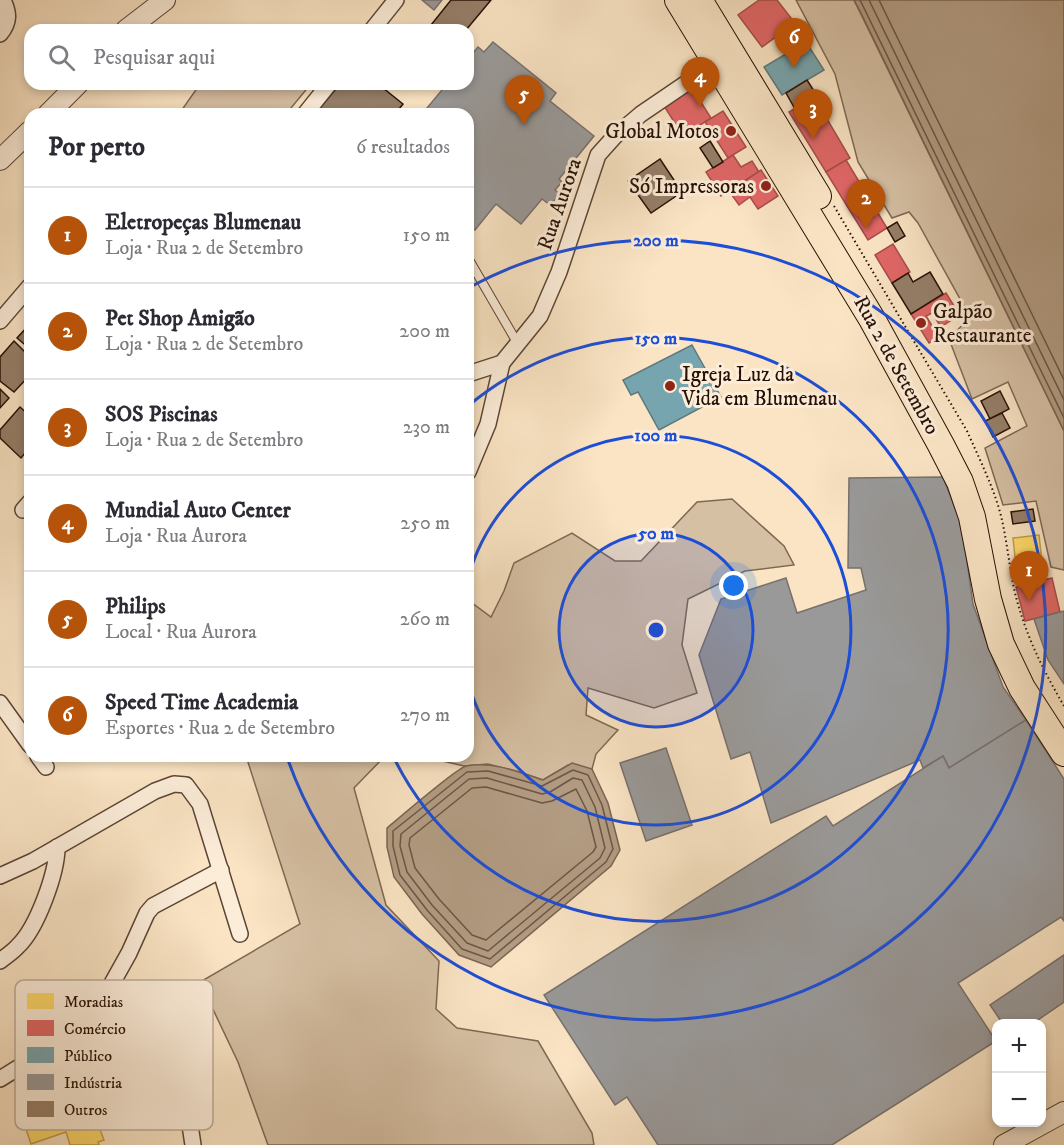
<!DOCTYPE html>
<html lang="pt">
<head>
<meta charset="utf-8">
<style>
	:root { --surface:#fff; --page:#f7f7f7; --text:#2b2b33; --muted:#7c7c81; --line:#e1e1e2; --accent:#b45309 }
	body { margin:0; font-family:"IM FELL DW Pica",serif; background:var(--page); color:var(--text) }
	.controls { position:absolute; right:18px; bottom:18px; display:grid; overflow:hidden; border-radius:12px; box-shadow:0 3px 9px #0003 }
	.controls button { width:54px; height:54px; display:grid; place-items:center; padding:0; border:0; border-bottom:2px solid var(--line); background:var(--surface); color:var(--text); font:30px sans-serif }
	.you { position:absolute; left:734px; top:586px; width:21px; height:21px; margin:-15px; border:4px solid #fff; border-radius:50%; background:#1a73e8; box-shadow:0 0 0 9px #1a73e833 }
	.badge { display:grid; place-items:center; width:39px; height:39px; border-radius:50%; background:var(--accent); color:#fff; font-size:20px; font-weight:700 }
	.pin { position:absolute; translate:-50% -50px; filter:drop-shadow(0 2px 3px #0008) }
	.pin::after { content:''; position:absolute; top:32px; width:21px; height:18px; background:inherit; clip-path:polygon(0 0,100% 0,50% 100%) }
	.list { margin:0; padding:0; list-style:none }
	h2 { display:flex; justify-content:space-between; align-items:center; height:78px; margin:0; padding:0 24px; font-size:26px }
	h2 small { font-size:20px; font-weight:400; color:var(--muted) }
	.list li { display:grid; grid-template-columns:39px 1fr auto; gap:18px; align-items:center; box-sizing:border-box; height:96px; padding:0 24px; border-top:2px solid var(--line) }
	.list b { display:block; font-size:22px; white-space:nowrap }
	.list p { margin:0; font-size:20px; white-space:nowrap; color:var(--muted) }
	.list em { font-size:20px; font-style:normal; color:var(--muted) }
	.icon { flex:none; width:33px; height:33px; fill:none; stroke:currentColor; stroke-width:2; stroke-linecap:round; stroke-linejoin:round }
	.map { position:relative; flex:none; width:1064px; height:1145px; overflow:hidden }
	.search { position:absolute; background:var(--surface); box-shadow:0 3px 9px #0003; left:24px; top:24px; width:450px; height:66px; display:flex; align-items:center; gap:15px; box-sizing:border-box; padding:0 21px; border-radius:18px; color:var(--muted); font-size:22px }
	.panel { position:absolute; background:var(--surface); box-shadow:0 3px 9px #0003; left:24px; top:108px; width:450px; height:654px; border-radius:18px }
	.map>svg:first-child { display:block }
	.green { fill:#d6c0a4; stroke:#7e6854; stroke-width:1.5 }
	.water { fill:#b29c83; stroke:#7a6451; stroke-width:1.5 }
	.homes { fill:#ffd966; stroke:#be9d49; stroke-width:1.5 }
	.shops { fill:#e06666; stroke:#a84c49; stroke-width:1.5 }
	.public { fill:#76a5af; stroke:#5e787c; stroke-width:1.5 }
	.industry { fill:#999; stroke:#77706d; stroke-width:1.5 }
	.lines { fill:none; stroke-linecap:round; stroke-linejoin:round }
	.shore { stroke:#6c5644; stroke-width:1.5 }
	.building { fill:#957e68; stroke:#271005; stroke-width:1.5 }
	.service-casing { stroke:#5c4535; stroke-width:10 }
	.minor-casing { stroke:#5c4535; stroke-width:18 }
	.tertiary-casing { stroke:#5c4535; stroke-width:22 }
	.primary-casing { stroke:#271005; stroke-width:28 }
	.path { stroke:#271005; stroke-width:2; stroke-dasharray:1.5 3; stroke-linecap:butt }
	.service { stroke:#fcedd9; stroke-width:8 }
	.minor { stroke:#fcedd9; stroke-width:15 }
	.tertiary { stroke:#fcedd9; stroke-width:20 }
	.primary { stroke:#fae4c4; stroke-width:26 }
	.ring { fill:none; stroke:#1d4ed8; stroke-width:3 }
	.poi-dot { fill:#8f2418; stroke:#fcedd9; stroke-width:2 }
	.labels { text-anchor:middle; stroke-width:6; stroke-linejoin:round; paint-order:stroke }
	.poi-label { font-size:21px; fill:#271005; stroke:#fcedd9; text-anchor:end }
	.street-label { font-size:21px; fill:#271005; stroke:#fcedd9 }
	.key { fill:#fcedd9; stroke:#bcab99; stroke-width:1.5 }
	.key-label { font-size:16px; fill:#271005 }
	.centre { fill:#1d4ed8; stroke:#fcedd9; stroke-width:3 }
	.ring-label { font-size:18px; text-anchor:middle; font-weight:bold; fill:#1d4ed8; stroke:#fcedd9; stroke-width:6; stroke-linejoin:round; paint-order:stroke }
</style>
</head>
<body>
<div class="map">
<svg width="1064" height="1145" viewBox="0 0 1064 1145">
	<rect width="100%" height="100%" fill="#fae4c4"/>
	<filter id="stains"><feTurbulence type="fractalNoise" baseFrequency=".00333" numOctaves="4"/><feColorMatrix values="0 0 0 0 .2 0 0 0 0 .09 0 0 0 0 .02 0 0 0 .5 -.17"/></filter>
	<radialGradient id="worn" r=".72"><stop offset=".6" stop-color="#630" stop-opacity="0"/><stop offset="1" stop-color="#630" stop-opacity=".3"/></radialGradient>
	<g class="green">
		<polygon points="796,0 854,0 1064,431 1064,570 1051,567 1036,501 1003,505 985,448 1027,426 1008,382 972,399 949,339 970,317 918,223 909,212 892,218 858,162 835,74"/>
		<polygon points="200,84 308,84 310,85 286,114 179,114"/>
		<polygon points="732,499 784,546 794,565 745,571 688,599 682,645 697,693 654,708 588,688 586,715 618,730 596,754 592,769 568,765 543,780 519,772 488,764 464,766 421,756 468,756 468,600 491,617 504,591 514,563 572,533 615,561 641,561 697,502"/>
		<polygon points="246,756 385,756 354,788 386,905 439,961 436,1009 457,1028 538,1041 592,1133 594,1145 268,1145 238,1062 200,982 300,924"/>
	</g>
	<g class="water">
		<polygon points="854,0 1064,0 1064,431 862,15"/>
		<path d="M572,763L592,769L608,803L620,850L611,866L491,967L459,955L422,914L394,877L387,847V828C399,818 457,768 466,766C492,761 519,772 543,780Z"/>
	</g>
	<g class="homes">
		<polygon points="1039,535 1042,562 1016,566 1013,538"/>
		<polygon points="96,1102 102,1117 96,1119 104,1140 98,1142 99,1145 70,1145 66,1132 31,1144 25,1126"/>
	</g>
	<g class="shops">
		<polygon points="759,0 777,0 795,23 762,47 738,15"/>
		<polygon points="692,88 711,118 683,136 664,106"/>
		<polygon points="814,97 850,158 826,172 789,112"/>
		<polygon points="723,111 746,147 728,158 705,122"/>
		<polygon points="733,155 741,167 752,161 759,172 721,196 706,172"/>
		<polygon points="846,160 887,228 868,240 826,172"/>
		<polygon points="761,170 778,196 758,209 750,197 739,205 729,191"/>
		<polygon points="893,244 910,272 892,283 875,255"/>
		<polygon points="946,293 956,309 953,311 956,317 941,327 932,313 926,316 939,337 929,343 911,314"/>
		<polygon points="1052,578 1060,612 1025,621 1016,587"/>
	</g>
	<g class="public">
		<polygon points="806,42 824,70 782,95 764,67"/>
		<polygon points="692,345 721,397 659,430 638,392 631,395 623,380"/>
	</g>
	<g class="industry">
		<polygon points="422,0 442,0 434,10"/>
		<polygon points="493,42 556,93 550,101 594,136 559,179 562,182 555,190 560,194 550,205 542,199 521,224 496,204 475,230 468,224 468,114 422,114 447,84 468,84 468,59 478,47 484,52"/>
		<polygon points="943,477 962,526 973,604 1003,687 1026,720 949,768 943,756 923,768 920,760 771,823 750,752 731,759 699,655 721,599 786,578 797,613 866,590 861,568 848,568 849,478"/>
		<polygon points="1064,611 1064,684 1048,660 1034,619"/>
		<polygon points="1026,720 1064,779 1064,921 1061,917 958,983 996,1041 832,1145 658,1145 627,1097 615,1105 544,995 826,816 833,826 943,756 949,768"/>
		<polygon points="666,748 692,825 646,841 620,763"/>
		<polygon points="1064,955 1064,1002 1032,1024 1003,1024 990,1005"/>
	</g>
	<g class="lines">
		<g class="shore">
			<polyline points="860,0 1064,418"/>
			<polyline points="869,0 1064,400"/>
			<polyline points="879,0 1064,380"/>
			<polygon points="573,770 588,775 602,805 613,849 606,862 490,959 462,949 427,910 400,875 393,846 393,831 467,772 488,771 542,786"/>
			<polygon points="487,778 542,794 550,792 573,778 582,780 595,807 605,848 600,858 488,951 467,943 432,905 407,872 400,846 401,834 469,779"/>
			<polygon points="486,787 542,803 552,801 576,789 587,811 596,847 593,852 486,940 472,935 439,899 415,868 409,845 410,838 472,788"/>
		</g>
	</g>
	<g class="building">
		<polygon points="451,0 491,0 466,30 427,30"/>
		<polygon points="807,80 814,91 809,94 811,99 795,109 786,93"/>
		<polygon points="340,84 378,84 403,104 395,114 315,114"/>
		<polygon points="710,141 723,162 713,168 700,148"/>
		<polygon points="660,159 682,192 651,213 628,181"/>
		<polygon points="897,222 905,236 895,242 887,228"/>
		<polygon points="930,272 943,294 911,314 892,283 908,273 913,282"/>
		<polygon points="30,324 30,349 17,338"/>
		<polygon points="14,341 30,357 30,375 14,392 0,381 0,357"/>
		<polygon points="0,389 9,398 0,408"/>
		<polygon points="1000,391 1009,409 990,419 981,401"/>
		<polygon points="20,407 30,416 30,447 21,458 0,438 0,430"/>
		<polygon points="1002,413 1010,428 993,437 985,421"/>
		<polygon points="1033,509 1035,521 1013,524 1011,512"/>
	</g>
	<g class="lines">
		<defs>
			<polyline id="service" points="468,258 518,344"/>
			<g id="minor">
				<polyline points="372,30 396,0"/>
				<path d="M0,34C10,22 9,13 3,0"/>
				<polyline points="305,114 329,84"/>
				<polyline points="0,321 30,286"/>
				<polyline points="468,374 502,363 540,316 559,272 598,155 615,136 641,114 716,63"/>
				<polyline points="468,472 488,424 502,363"/>
				<polyline points="23,510 30,502"/>
				<polyline points="0,703 30,745"/>
				<polyline points="38,756 46,767"/>
				<polyline points="0,876 33,861 155,791 174,784 186,785 200,804 240,934"/>
				<path d="M0,961C6,956 13,952 18,946C37,928 57,873 57,847"/>
				<path d="M105,996C159,1040 184,1074 193,1145"/>
				<polyline points="0,1079 56,1044 105,996 129,953 147,913 153,906 221,870"/>
			</g>
			<g id="tertiary">
				<polyline points="126,30 165,0"/>
				<polyline points="48,114 78,84"/>
				<polyline points="0,160 30,131"/>
				<polyline points="1004,1145 1064,1112"/>
			</g>
			<g id="primary">
				<polyline points="678,0 872,319 941,445 960,482 972,517 988,599 1001,644 1022,688 1064,753"/>
				<polyline points="699,0 818,196"/>
			</g>
		</defs>
		<use href="#service" class="service-casing"/>
		<use href="#minor" class="minor-casing"/>
		<use href="#tertiary" class="tertiary-casing"/>
		<use href="#primary" class="primary-casing"/>
		<path class="path" d="M834,206L967,431C979,458 992,484 1000,512C1007,539 1009,566 1015,593C1025,634 1043,670 1064,706"/>
		<use href="#service" class="service"/>
		<use href="#minor" class="minor"/>
		<use href="#tertiary" class="tertiary"/>
		<use href="#primary" class="primary"/>
	</g>
	<circle cx="656" cy="630" r="97" fill="#1d4ed8" fill-opacity=".12"/>
	<g class="ring">
		<circle cx="656" cy="630" r="97"/>
		<path d="M468 578A195 195 0 1 1 468 682"/>
		<path d="M468 406A292 292 0 1 1 394 758"/>
		<path d="M470 287A390 390 0 1 1 287 757"/>
	</g>
	<g class="poi-dot">
		<circle cx="731" cy="131" r="6"/>
		<circle cx="766" cy="186" r="6"/>
		<circle cx="921" cy="323" r="6"/>
		<circle cx="670" cy="386" r="6"/>
	</g>
	<g class="labels">
		<g class="poi-label">
			<text x="719" y="138">Global Motos</text>
			<text x="754" y="193">Só Impressoras</text>
			<text x="933" y="318" text-anchor="start">Galpão<tspan x="933" dy="24">Restaurante</tspan></text>
			<text x="682" y="381" text-anchor="start">Igreja Luz da<tspan x="682" dy="24">Vida em Blumenau</tspan></text>
		</g>
		<g class="street-label">
			<text transform="translate(559 204) rotate(-71)" y="7">Rua Aurora</text>
			<text transform="translate(897 365) rotate(61)" y="7">Rua 2 de Setembro</text>
		</g>
	</g>
	<rect x="15" y="980" width="198" height="150" rx="9" class="key"/>
	<rect x="27" y="993" width="27" height="16" fill="#ffd966"/>
	<rect x="27" y="1020" width="27" height="16" fill="#e06666"/>
	<rect x="27" y="1047" width="27" height="16" fill="#76a5af"/>
	<rect x="27" y="1074" width="27" height="16" fill="#999"/>
	<rect x="27" y="1101" width="27" height="16" fill="#957e68"/>
	<g class="key-label">
		<text x="64" y="1007">Moradias</text>
		<text x="64" y="1034">Comércio</text>
		<text x="64" y="1061">Público</text>
		<text x="64" y="1088">Indústria</text>
		<text x="64" y="1115">Outros</text>
	</g>
	<circle cx="656" cy="630" r="9" class="centre"/>
	<g class="ring-label">
		<text x="656" y="246">200 m</text>
		<text x="656" y="344">150 m</text>
		<text x="656" y="441">100 m</text>
		<text x="656" y="539">50 m</text>
	</g>
	<rect width="100%" height="100%" filter="url(#stains)"/>
	<rect width="100%" height="100%" fill="url(#worn)"/>
</svg>
<div class="controls">
<button>+</button>
<button>−</button>
</div>
<div class="you"></div>
<div class="pin badge" style="left:1029px;top:601px">1</div>
<div class="pin badge" style="left:866px;top:229px">2</div>
<div class="pin badge" style="left:813px;top:139px">3</div>
<div class="pin badge" style="left:700px;top:107px">4</div>
<div class="pin badge" style="left:524px;top:125px">5</div>
<div class="pin badge" style="left:794px;top:68px">6</div>
<div class="search"><svg class="icon" aria-label="search" viewBox="0 0 24 24"><circle cx="10" cy="10" r="6"/><path d="M15 15l6 6"/></svg>Pesquisar aqui</div>
<section class="panel">
<h2>Por perto<small>6 resultados</small></h2>
<ul class="list">
<li><span class="badge">1</span><div><b>Eletropeças Blumenau</b><p>Loja · Rua 2 de Setembro</p></div><em>150 m</em></li>
<li><span class="badge">2</span><div><b>Pet Shop Amigão</b><p>Loja · Rua 2 de Setembro</p></div><em>200 m</em></li>
<li><span class="badge">3</span><div><b>SOS Piscinas</b><p>Loja · Rua 2 de Setembro</p></div><em>230 m</em></li>
<li><span class="badge">4</span><div><b>Mundial Auto Center</b><p>Loja · Rua Aurora</p></div><em>250 m</em></li>
<li><span class="badge">5</span><div><b>Philips</b><p>Local · Rua Aurora</p></div><em>260 m</em></li>
<li><span class="badge">6</span><div><b>Speed Time Academia</b><p>Esportes · Rua 2 de Setembro</p></div><em>270 m</em></li>
</ul>
</section>
</div>
</body>
</html>
